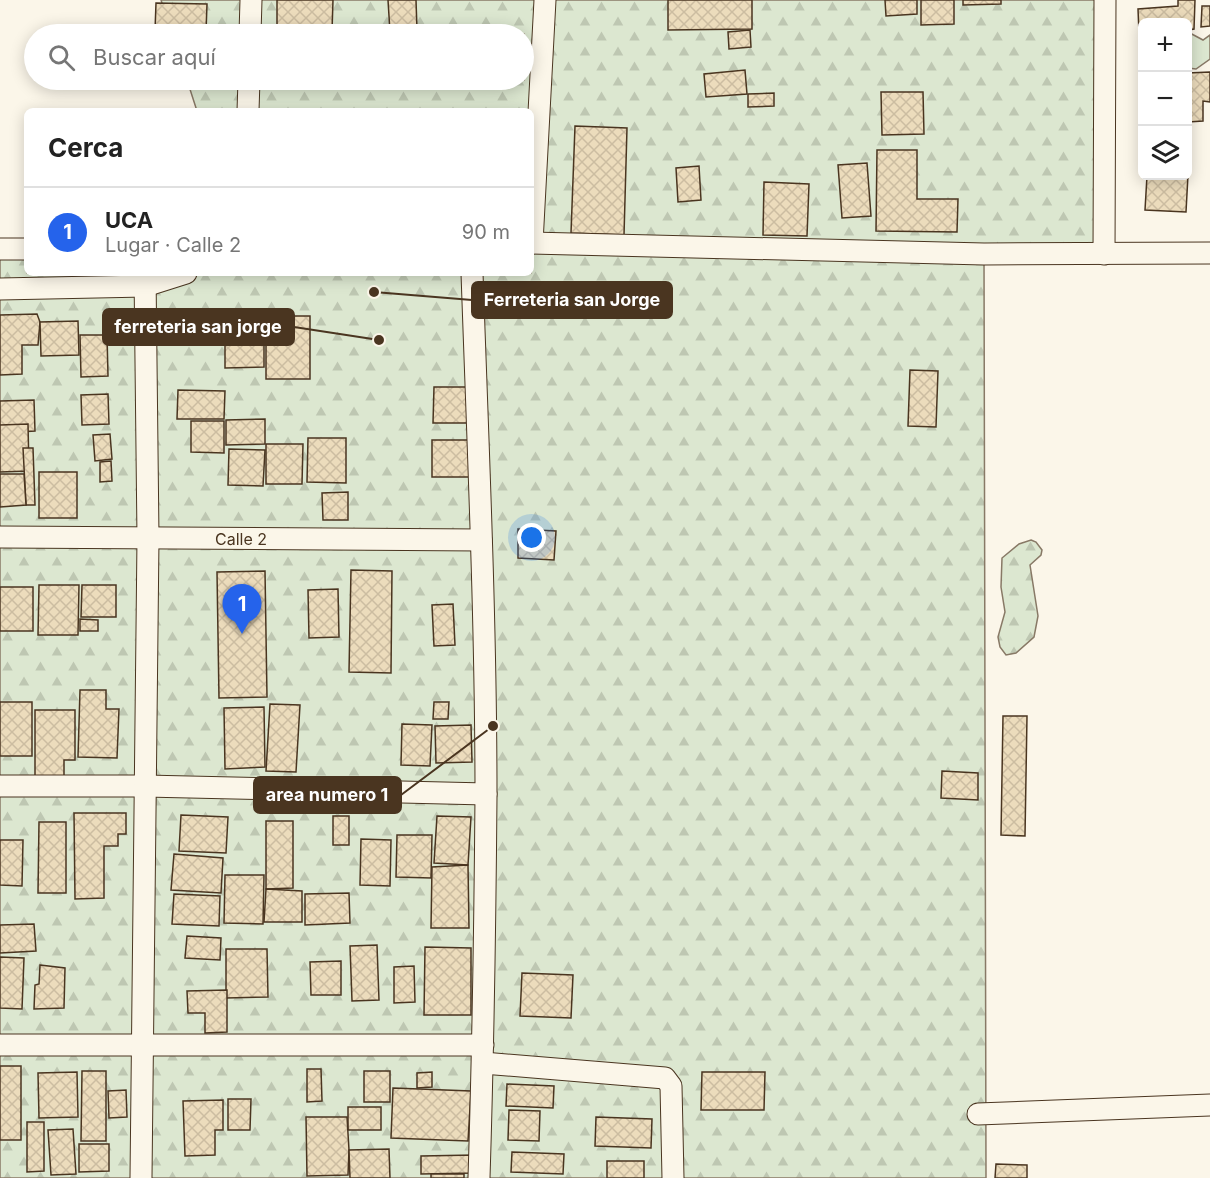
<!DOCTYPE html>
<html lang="es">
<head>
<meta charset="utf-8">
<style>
	:root { --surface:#fff; --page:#f6f6f6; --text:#222; --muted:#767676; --line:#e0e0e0; --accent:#2563eb }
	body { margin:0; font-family:Inter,sans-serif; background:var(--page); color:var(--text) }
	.controls { position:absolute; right:18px; top:18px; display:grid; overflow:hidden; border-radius:9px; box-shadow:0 3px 15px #0003 }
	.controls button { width:54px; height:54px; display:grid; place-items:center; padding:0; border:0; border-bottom:2px solid var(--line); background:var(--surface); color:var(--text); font:30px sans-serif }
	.you { position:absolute; left:532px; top:538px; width:21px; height:21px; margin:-15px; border:4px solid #fff; border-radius:50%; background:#1a73e8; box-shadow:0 0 0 9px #1a73e833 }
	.badge { display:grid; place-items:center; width:39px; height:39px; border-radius:50%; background:var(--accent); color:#fff; font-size:20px; font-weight:700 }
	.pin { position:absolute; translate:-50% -50px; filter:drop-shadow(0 2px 3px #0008) }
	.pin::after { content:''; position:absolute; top:32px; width:21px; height:18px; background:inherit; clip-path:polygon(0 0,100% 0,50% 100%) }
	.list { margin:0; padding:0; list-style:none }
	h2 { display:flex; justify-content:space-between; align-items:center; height:78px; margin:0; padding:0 24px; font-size:26px }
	h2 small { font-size:20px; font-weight:400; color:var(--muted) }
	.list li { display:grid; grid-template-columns:39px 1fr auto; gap:18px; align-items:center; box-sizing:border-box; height:90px; padding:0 24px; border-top:2px solid var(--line) }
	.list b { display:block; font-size:22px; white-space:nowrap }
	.list p { margin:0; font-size:20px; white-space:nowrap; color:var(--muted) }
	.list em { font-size:20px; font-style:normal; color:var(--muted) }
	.icon { flex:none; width:33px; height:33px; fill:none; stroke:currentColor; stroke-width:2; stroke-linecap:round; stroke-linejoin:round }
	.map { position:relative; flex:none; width:1210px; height:1178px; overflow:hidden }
	.search { position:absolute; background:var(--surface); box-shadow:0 3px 15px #0003; left:24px; top:24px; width:510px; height:66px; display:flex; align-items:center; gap:15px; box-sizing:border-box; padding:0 21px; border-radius:33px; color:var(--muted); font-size:22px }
	.panel { position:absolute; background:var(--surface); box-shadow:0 3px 15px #0003; left:24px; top:108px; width:510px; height:168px; border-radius:9px }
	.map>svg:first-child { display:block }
	.green { fill:#dce7d0; stroke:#887966; stroke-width:1.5 }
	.forest { fill:url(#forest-firs); stroke:#887966; stroke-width:1.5 }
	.building { fill:url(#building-cross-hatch); stroke:#4a3520; stroke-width:1.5 }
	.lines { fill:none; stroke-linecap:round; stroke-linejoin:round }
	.street-casing { stroke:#4a3520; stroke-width:23 }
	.street { stroke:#fbf6e9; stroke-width:21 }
	.labels { text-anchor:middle; stroke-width:4.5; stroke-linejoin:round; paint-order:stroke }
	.street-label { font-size:16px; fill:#4a3520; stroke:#fbf6e9 }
	.leader { fill:none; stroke:#4a3520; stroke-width:2 }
	.callout-dot { fill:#4a3520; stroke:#fbf6e9; stroke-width:2 }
	.callout { fill:#4a3520; stroke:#4a3520; stroke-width:2 }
	.callout-label { font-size:18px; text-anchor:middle; font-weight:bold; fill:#fff }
</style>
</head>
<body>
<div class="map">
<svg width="1210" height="1178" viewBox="0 0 1210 1178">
	<defs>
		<pattern id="forest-firs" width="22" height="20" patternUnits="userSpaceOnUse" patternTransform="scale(1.5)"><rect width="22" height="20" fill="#dce7d0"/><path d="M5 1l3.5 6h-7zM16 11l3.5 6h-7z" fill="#bec7b2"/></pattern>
		<pattern id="building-cross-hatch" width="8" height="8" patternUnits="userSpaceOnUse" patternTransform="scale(1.5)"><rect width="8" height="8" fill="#ecdcbc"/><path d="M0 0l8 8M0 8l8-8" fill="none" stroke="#ccbda1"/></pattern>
	</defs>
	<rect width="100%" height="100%" fill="#fbf6e9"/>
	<polygon class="green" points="1188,32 1203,40 1210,35 1210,59 1196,69 1188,68"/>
	<g class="forest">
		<polygon points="161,0 1106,0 1104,254 984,254 986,1178 0,1178 0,252 27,252 27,273 531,273 531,111 197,111 187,80 524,80 524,34 172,34"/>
		<polygon points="1031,540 1036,542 1042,550 1041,555 1030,565 1038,616 1034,637 1016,653 1006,655 1000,647 998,637 1005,612 1001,587 1002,558 1019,544"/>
	</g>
	<g class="building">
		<polygon points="277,0 333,0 332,31 277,31"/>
		<polygon points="388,0 416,0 417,30 390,32"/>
		<polygon points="668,0 752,0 752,29 668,30"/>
		<polygon points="885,0 917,0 917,14 886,16"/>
		<polygon points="921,0 954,0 954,24 921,25"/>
		<polygon points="963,0 1001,0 1001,4 963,5"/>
		<polygon points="1178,0 1195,0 1194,29 1188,30 1188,22 1142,22 1142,33 1139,33 1138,9 1178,6"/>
		<polygon points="156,3 207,4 206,32 155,31"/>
		<polygon points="1202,6 1210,6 1210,26 1201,27"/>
		<polygon points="507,27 508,34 475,34 474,30"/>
		<polygon points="176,29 216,32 216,34 176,34"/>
		<polygon points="750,30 751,47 729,49 728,32"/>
		<polygon points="332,31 395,33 395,34 274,34 274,32"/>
		<polygon points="745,70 747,94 706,97 704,74"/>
		<polygon points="1210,72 1210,102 1203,101 1203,121 1188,122 1188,73"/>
		<polygon points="881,92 923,92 924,134 882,135"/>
		<polygon points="774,93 774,106 748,107 748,94"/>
		<polygon points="575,126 627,128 624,235 571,233"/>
		<polygon points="1188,138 1190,138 1186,212 1145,210 1147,176 1188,176"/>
		<polygon points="877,150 917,150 917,199 958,199 957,232 876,231"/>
		<polygon points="867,163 871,216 842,218 838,165"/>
		<polygon points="699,166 701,200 678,202 676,168"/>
		<polygon points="764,182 809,184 807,236 763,235"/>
		<polygon points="37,314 40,322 38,345 22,345 22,374 0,375 0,315"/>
		<rect x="266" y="316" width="44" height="63"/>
		<polygon points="225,317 264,317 264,367 225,368"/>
		<polygon points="78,321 79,355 41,356 40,322"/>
		<polygon points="80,335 107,335 108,376 81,377"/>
		<polygon points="910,370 938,371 936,427 908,426"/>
		<polygon points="434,387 475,387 475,423 433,423"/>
		<polygon points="178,390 225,391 224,419 177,419"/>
		<polygon points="108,394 109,424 82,425 81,395"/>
		<polygon points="34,400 35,431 0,433 0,401"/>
		<polygon points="265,419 265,444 226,445 226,420"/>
		<polygon points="191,421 224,421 224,453 191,452"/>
		<polygon points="28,424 29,471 0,472 0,425"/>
		<polygon points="110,434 112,459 95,461 93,435"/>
		<polygon points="308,438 346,438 346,483 307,482"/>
		<rect x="432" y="440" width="42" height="37"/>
		<polygon points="266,444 303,444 302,484 266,484"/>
		<polygon points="23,448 33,448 35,505 26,505"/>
		<polygon points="229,449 265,450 263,486 228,485"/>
		<polygon points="111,461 112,481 100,482 100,462"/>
		<rect x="39" y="472" width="38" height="46"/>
		<polygon points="0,474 24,474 26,505 0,507"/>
		<polygon points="348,492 348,520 323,520 322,493"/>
		<polygon points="518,529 556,531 554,560 518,558"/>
		<polygon points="351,570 392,571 391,673 349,672"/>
		<polygon points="265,571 267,697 219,698 217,572"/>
		<polygon points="39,585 79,585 78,635 38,635"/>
		<polygon points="82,585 116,585 116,617 81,617"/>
		<rect x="0" y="587" width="33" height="44"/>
		<polygon points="338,589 339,637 309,638 308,590"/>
		<polygon points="453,604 455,645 434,646 432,605"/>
		<polygon points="80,619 98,620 98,631 80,631"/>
		<polygon points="80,690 106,690 106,709 119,709 117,758 78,757"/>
		<rect x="0" y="702" width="32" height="54"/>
		<polygon points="434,702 449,702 448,719 433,719"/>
		<polygon points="270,704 300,705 296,772 266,771"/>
		<polygon points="264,707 265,767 225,769 224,708"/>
		<polygon points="35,710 75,710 75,760 64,760 64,777 35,778"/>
		<polygon points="1003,716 1027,716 1025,836 1001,835"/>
		<polygon points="402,724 432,725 430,766 401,765"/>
		<polygon points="471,725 472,762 436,763 435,726"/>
		<polygon points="942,771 978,773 978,800 941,798"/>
		<polygon points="74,813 126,813 126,834 118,834 118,846 104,846 104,898 75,899"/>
		<polygon points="181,815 228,817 226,853 179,851"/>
		<rect x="333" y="816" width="16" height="29"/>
		<polygon points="437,816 471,817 468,865 434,863"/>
		<polygon points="266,821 293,821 293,888 266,889"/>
		<polygon points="39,822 66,822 66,893 38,893"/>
		<polygon points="397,835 432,835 431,878 396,877"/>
		<polygon points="361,839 391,840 390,886 360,885"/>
		<polygon points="0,840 23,840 22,886 0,885"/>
		<polygon points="174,854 223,858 221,893 171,890"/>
		<polygon points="468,865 469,928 431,928 432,867"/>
		<polygon points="225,875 264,875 263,924 224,923"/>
		<polygon points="266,889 302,891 302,922 264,922"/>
		<polygon points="349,893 350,923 305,925 305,894"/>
		<polygon points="174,894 220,896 219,926 172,924"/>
		<polygon points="34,924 36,951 0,953 0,925"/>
		<polygon points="187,936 221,938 220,960 185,958"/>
		<polygon points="377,945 379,1000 352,1001 350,946"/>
		<polygon points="425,947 471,948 471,1015 424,1015"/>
		<polygon points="226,949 267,949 268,997 226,998"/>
		<polygon points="0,957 24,958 22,1009 0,1008"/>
		<polygon points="341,961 341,995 311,995 310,962"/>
		<polygon points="40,965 65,968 64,1008 34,1009 35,985 39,984"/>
		<polygon points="414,966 415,1002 394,1003 394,967"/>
		<polygon points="522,973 573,975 571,1018 520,1016"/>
		<polygon points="227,990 227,1032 205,1033 205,1013 188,1013 187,991"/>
		<rect x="0" y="1066" width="21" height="74"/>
		<polygon points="307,1069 321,1069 322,1101 307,1102"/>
		<polygon points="82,1071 106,1071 106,1141 81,1141"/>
		<rect x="364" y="1071" width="26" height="31"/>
		<polygon points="77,1072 78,1117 39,1118 38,1073"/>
		<polygon points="432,1072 432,1087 417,1088 417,1073"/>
		<polygon points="702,1072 765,1072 764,1110 701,1110"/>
		<polygon points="507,1084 554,1086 553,1108 506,1106"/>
		<polygon points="393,1088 471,1091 468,1141 391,1138"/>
		<polygon points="126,1090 127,1117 109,1118 108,1091"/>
		<polygon points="228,1099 251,1099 250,1130 228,1130"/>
		<polygon points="223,1100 223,1130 215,1130 215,1155 185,1156 183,1101"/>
		<rect x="348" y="1107" width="33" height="23"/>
		<polygon points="509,1110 540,1111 539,1141 508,1140"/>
		<polygon points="306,1117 347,1117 349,1150 348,1175 307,1176"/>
		<polygon points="596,1117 652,1119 651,1148 595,1146"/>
		<polygon points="27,1122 44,1122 44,1171 27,1172"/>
		<polygon points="73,1129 76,1174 51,1175 48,1130"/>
		<polygon points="79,1144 109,1144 109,1171 79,1172"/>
		<polygon points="389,1149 390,1178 350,1178 349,1150"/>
		<polygon points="512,1152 564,1154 563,1174 511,1172"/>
		<polygon points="474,1155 474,1173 421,1174 421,1156"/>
		<rect x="607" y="1161" width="37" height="17"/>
		<polygon points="996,1164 1027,1165 1027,1178 995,1178"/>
		<rect x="431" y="1174" width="33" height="4"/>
	</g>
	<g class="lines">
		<defs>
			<g id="street">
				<polyline points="250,34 251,0"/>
				<polyline points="248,111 249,80"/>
				<polyline points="531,243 984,254 1210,253"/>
				<polyline points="532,243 545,0"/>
				<polyline points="0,249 27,249"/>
				<polyline points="1104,254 1105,0"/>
				<path d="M472,273C478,447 486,622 486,796C485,923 483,1051 479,1178"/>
				<polyline points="0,289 145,286 186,273"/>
				<polyline points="0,537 481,540"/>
				<polyline points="0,786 145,786 486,794"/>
				<polyline points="0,1045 483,1045"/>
				<polyline points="483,1063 665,1078 671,1086 673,1178"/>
				<polyline points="978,1114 1210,1105"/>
				<polyline points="141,1178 148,538 145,273"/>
			</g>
		</defs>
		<use href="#street" class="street-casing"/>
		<use href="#street" class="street"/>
	</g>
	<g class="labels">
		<g class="street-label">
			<text x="241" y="545">Calle 2</text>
		</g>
	</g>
	<path class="leader" d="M374 292L472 300M379 340L294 327M493 726L401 795"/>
	<g class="callout-dot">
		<circle cx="374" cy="292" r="6"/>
		<circle cx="379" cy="340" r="6"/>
		<circle cx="493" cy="726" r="6"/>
	</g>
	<g class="callout">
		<rect x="472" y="282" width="200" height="36" rx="6"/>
		<rect x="103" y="309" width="191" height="36" rx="6"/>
		<rect x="254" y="777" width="147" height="36" rx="6"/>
	</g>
	<g class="callout-label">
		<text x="572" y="306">Ferreteria san Jorge</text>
		<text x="198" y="333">ferreteria san jorge</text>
		<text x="327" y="801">area numero 1</text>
	</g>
</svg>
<div class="controls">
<button>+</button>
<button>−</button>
<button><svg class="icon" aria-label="layers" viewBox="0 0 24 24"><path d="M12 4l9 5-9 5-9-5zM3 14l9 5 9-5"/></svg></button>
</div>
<div class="you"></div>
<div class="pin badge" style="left:242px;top:634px">1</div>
<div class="search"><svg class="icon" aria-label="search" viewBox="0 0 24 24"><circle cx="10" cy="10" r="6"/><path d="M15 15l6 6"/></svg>Buscar aquí</div>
<section class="panel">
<h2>Cerca<small></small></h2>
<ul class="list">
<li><span class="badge">1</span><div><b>UCA</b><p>Lugar · Calle 2</p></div><em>90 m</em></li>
</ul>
</section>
</div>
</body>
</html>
